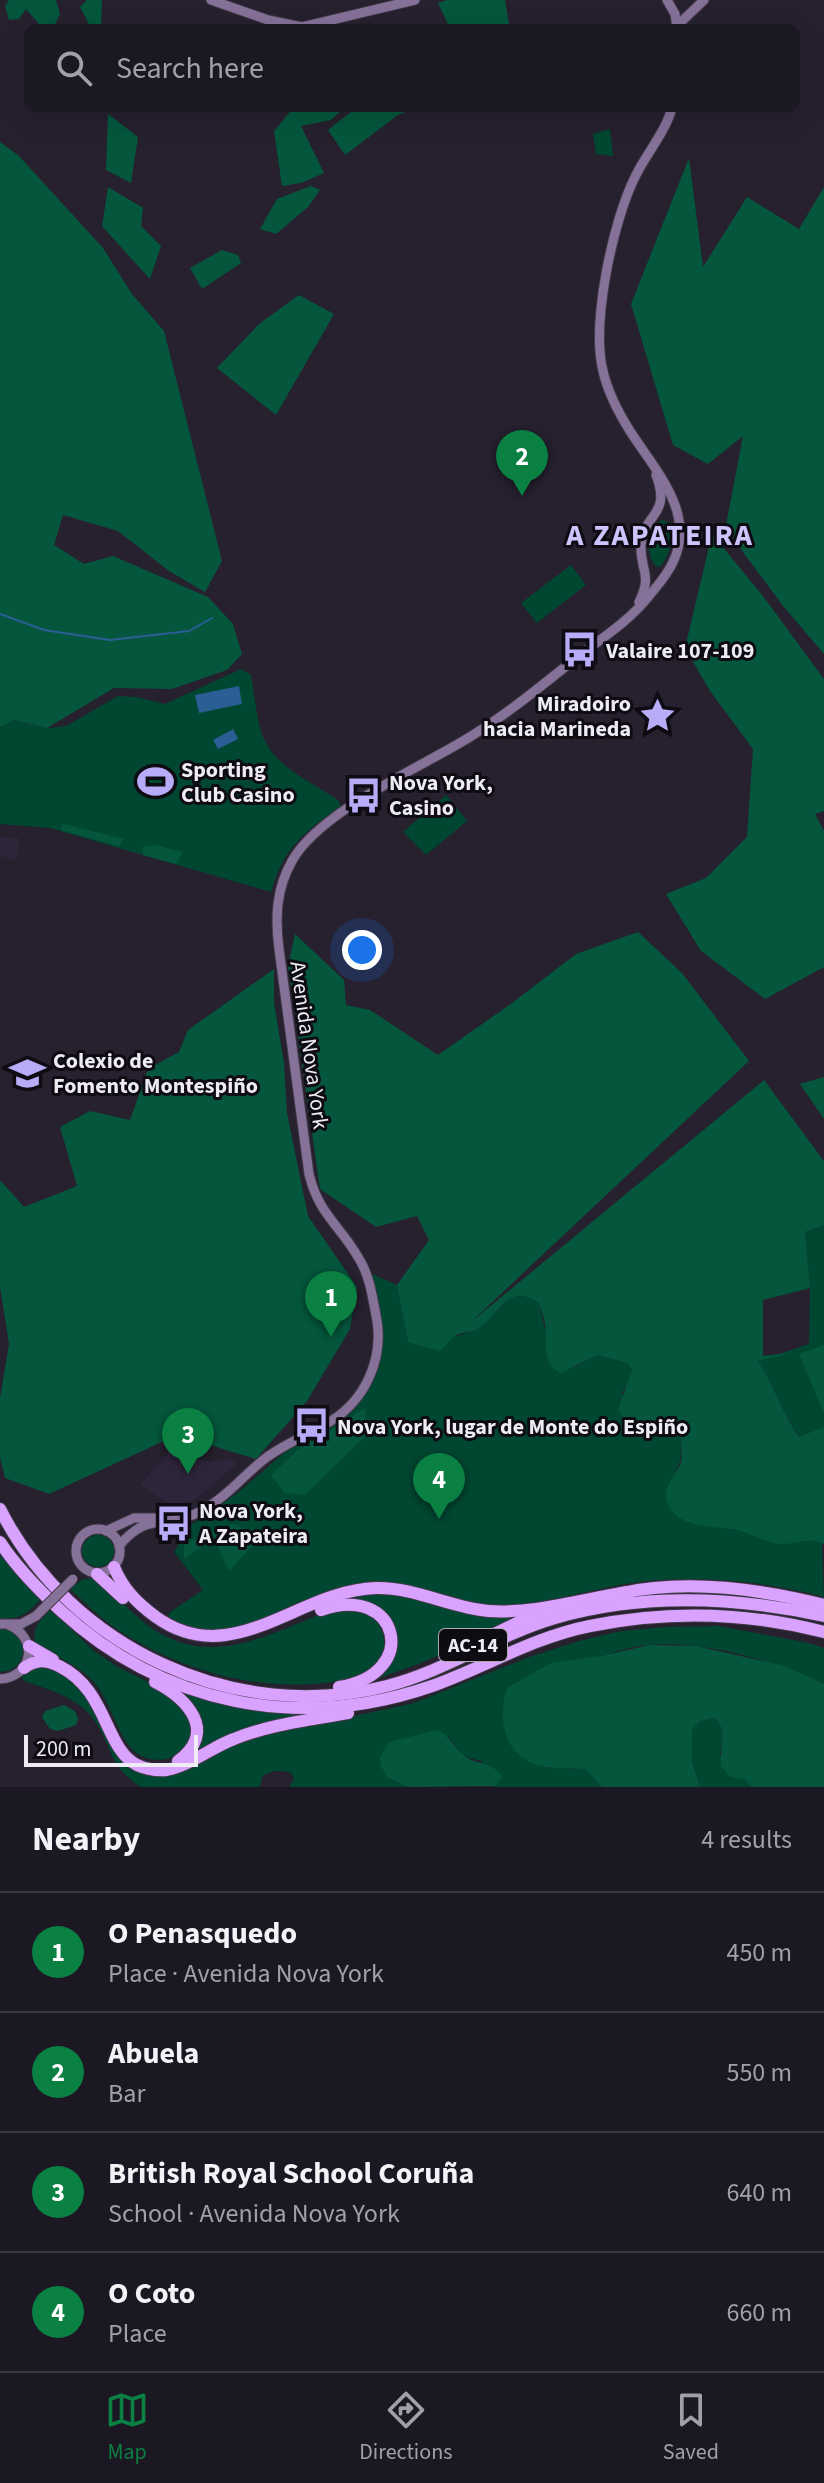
<!DOCTYPE html>
<html lang="en">
<head>
<meta charset="utf-8">
<style>
	:root { --surface:#1c1823; --page:#292530; --text:#f1f3f6; --muted:#a0a0a6; --line:#3a3741; --accent:#0b8043 }
	body { margin:0; font-family:"Source Sans 3",sans-serif; background:var(--page); color:var(--text) }
	.scale { position:absolute; left:24px; bottom:20px; width:174px; box-sizing:border-box; padding-left:8px; border:4px solid #efebf5; border-top:0; font-size:22px; line-height:28px; white-space:nowrap; color:#efebf5; -webkit-text-stroke:6px #0e0b12; paint-order:stroke }
	.you { position:absolute; left:362px; top:950px; width:28px; height:28px; margin:-20px; border:6px solid #fff; border-radius:50%; background:#1a73e8; box-shadow:0 0 0 12px #1a73e833 }
	.badge { display:grid; place-items:center; width:52px; height:52px; border-radius:50%; background:var(--accent); color:#fff; font-size:26px; font-weight:700 }
	.pin { position:absolute; translate:-50% -66px; filter:drop-shadow(0 2px 4px #0008) }
	.pin::after { content:''; position:absolute; top:42px; width:28px; height:24px; background:inherit; clip-path:polygon(0 0,100% 0,50% 100%) }
	.list { margin:0; padding:0; list-style:none }
	h2 { display:flex; justify-content:space-between; align-items:center; height:104px; margin:0; padding:0 32px; font-size:34px }
	h2 small { font-size:26px; font-weight:400; color:var(--muted) }
	.list li { display:grid; grid-template-columns:52px 1fr auto; gap:24px; align-items:center; box-sizing:border-box; height:120px; padding:0 32px; border-top:2px solid var(--line) }
	.list b { display:block; font-size:30px; white-space:nowrap }
	.list p { margin:0; font-size:26px; white-space:nowrap; color:var(--muted) }
	.list em { font-size:26px; font-style:normal; color:var(--muted) }
	.icon { flex:none; width:44px; height:44px; fill:none; stroke:currentColor; stroke-width:2; stroke-linecap:round; stroke-linejoin:round }
	.map { position:relative; flex:none; width:824px; height:1787px; overflow:hidden }
	.search { position:absolute; background:var(--surface); box-shadow:0 8px 32px #0002; left:24px; right:24px; top:24px; height:88px; display:flex; align-items:center; gap:20px; box-sizing:border-box; padding:0 28px; border-radius:12px; color:var(--muted); font-size:30px }
	.sheet { height:584px; background:var(--surface) }
	nav { display:flex; justify-content:space-around; align-items:center; box-sizing:border-box; height:112px; border-top:2px solid var(--line); background:var(--surface); font-size:22px; color:var(--muted) }
	nav a { display:grid; justify-items:center; gap:4px }
	nav .on { color:var(--accent) }
	.map>svg:first-child { display:block }
	.built { fill:#2e253a }
	.green { fill:#004731 }
	.forest { fill:#04573d }
	.water { fill:#2a5e95 }
	.lines { fill:none; stroke-linecap:round; stroke-linejoin:round }
	.stream { stroke:#2a5e95; stroke-width:2 }
	.secondary-casing { stroke:#403b47; stroke-width:11 }
	.highway-casing { stroke:#403b47; stroke-width:14 }
	.secondary { stroke:#867199; stroke-width:9 }
	.highway { stroke:#d9a2ff; stroke-width:12 }
	.secondary-bridge-casing { stroke:#403b47; stroke-width:11; stroke-linecap:butt }
	.secondary-bridge { stroke:#867199; stroke-width:9 }
	.labels { text-anchor:middle; stroke-width:6; stroke-linejoin:round; paint-order:stroke }
	.shield { fill:#0e0b12; stroke:#aca8b1; stroke-width:2 }
	.shield-label { font-size:20px; font-weight:bold; fill:#efebf5 }
	.poi-label { font-size:22px; font-weight:bold; fill:#efebf5; stroke:#0e0b12; text-anchor:start }
	.street-label { font-size:22px; fill:#efebf5; stroke:#0e0b12 }
	.district-label { font-size:30px; font-weight:bold; letter-spacing:2px; fill:#cdc4fe; stroke:#0e0b12 }
</style>
</head>
<body>
<div class="map">
<svg width="824" height="1787" viewBox="0 0 824 1787">
	<rect width="100%" height="100%" fill="#26202f"/>
	<g class="built">
		<polygon points="0,837 19,838 17,861 0,856"/>
		<polygon points="172,1449 206,1462 230,1459 237,1464 197,1498 176,1509 140,1485"/>
	</g>
	<g class="green">
		<polygon points="610,129 613,156 596,154 593,134"/>
		<path d="M661,520L668,522C674,539 671,552 661,566L656,567C644,552 649,533 661,520Z"/>
		<polygon points="571,565 586,585 537,623 521,603"/>
		<path d="M241,669L251,675C255,695 256,721 264,739C277,768 313,783 338,800L341,806C304,832 284,847 271,892L50,828L0,824V727L13,720L47,728L66,726L118,696L136,697L165,704Z"/>
		<polygon points="446,795 467,821 426,855 403,832"/>
		<path d="M824,1225V1427L800,1438C783,1413 774,1385 758,1361L809,1344L810,1289L805,1232Z"/>
		<path d="M372,1274L397,1285L408,1342C427,1339 461,1338 477,1329C501,1317 505,1281 539,1303L545,1329L574,1367L597,1355L629,1363L632,1370L629,1382L622,1393L643,1426C655,1423 666,1421 678,1428C682,1443 684,1459 675,1472L687,1522L743,1531L782,1544L808,1539L822,1542L824,1597C765,1581 699,1575 638,1582C594,1588 551,1603 506,1605C460,1606 416,1578 370,1583C314,1588 248,1637 195,1630C185,1628 176,1623 167,1618L170,1612L203,1590L174,1552L192,1524L235,1495L299,1440L355,1407L372,1383L379,1362L383,1329Z"/>
		<circle cx="98" cy="1551" r="16"/>
		<path d="M0,1555L40,1600C27,1614 19,1620 0,1618Z"/>
		<path d="M94,1578C114,1593 130,1612 150,1627C212,1671 271,1632 332,1610L346,1607L376,1617C388,1643 387,1645 374,1670C361,1674 347,1680 333,1682C260,1693 177,1670 117,1629C100,1618 85,1603 70,1589L83,1579Z"/>
		<polygon points="376,1593 392,1594 529,1615 421,1663 371,1681 394,1651 371,1604 360,1600 339,1601"/>
		<path d="M51,1610L94,1651L118,1667L168,1692L189,1717C191,1730 192,1743 181,1752C167,1764 142,1762 130,1747C113,1725 110,1697 89,1677C73,1663 54,1655 36,1645C31,1629 40,1620 51,1610Z"/>
		<path d="M718,1626L809,1643L824,1648V1684C774,1661 705,1640 649,1645C633,1646 616,1652 601,1656L543,1767L585,1769L602,1787H493L495,1785L481,1761L463,1756L448,1736L388,1778L409,1787H289L294,1779L291,1773C280,1770 271,1770 262,1777L260,1787H141C112,1769 113,1752 98,1726C83,1699 51,1690 24,1681L21,1676L36,1666C74,1672 81,1690 102,1719C115,1737 131,1755 146,1773L240,1741L414,1703L529,1657L579,1641L621,1631L665,1627Z"/>
		<path d="M0,1629C30,1630 31,1671 0,1672Z"/>
		<path d="M177,1690C223,1707 267,1714 315,1715L188,1759L200,1733Z"/>
		<path d="M714,1718C725,1727 723,1741 720,1754L752,1787H700L692,1762V1730L700,1721Z"/>
	</g>
	<g class="forest">
		<polygon points="9,0 56,0 60,14 53,28 39,24 26,9 19,19 9,20 5,6"/>
		<polygon points="87,0 102,0 101,28 91,28 80,7"/>
		<polygon points="447,0 505,0 509,24 506,28 450,28 438,3"/>
		<polygon points="293,108 344,108 331,120 301,126 324,173 301,183 282,186 274,131"/>
		<polygon points="356,108 416,108 398,115 345,155 328,130"/>
		<polygon points="108,114 138,137 131,183 106,170"/>
		<polygon points="0,142 18,155 103,248 132,294 164,331 222,561 205,592 169,571 118,531 63,515 54,545 84,564 113,556 208,597 233,624 242,654 227,670 172,689 114,688 47,728 14,720 0,727"/>
		<polygon points="689,158 703,267 747,197 799,229 824,187 824,654 784,607 736,543 726,525 743,436 708,464 673,445 631,304"/>
		<polygon points="311,186 320,190 308,207 276,234 260,229 277,199"/>
		<polygon points="108,187 143,208 141,226 161,246 150,279 102,226"/>
		<polygon points="222,250 238,255 241,263 202,289 190,268"/>
		<polygon points="299,295 334,314 276,415 217,368 259,324"/>
		<polygon points="712,534 763,596 824,679 824,811 815,814 824,831 824,967 765,999 701,951 666,894 706,878 747,837 753,749 710,691 685,648"/>
		<polygon points="63,824 124,839 119,846 61,830"/>
		<polygon points="154,845 183,852 176,864 143,855 143,847"/>
		<path d="M638,932L682,973L749,1061L471,1322L764,1080L824,1161V1225L805,1232L810,1288L763,1300V1356L795,1352L758,1361C775,1387 782,1412 799,1437L824,1427V1544C809,1536 797,1544 782,1544C768,1543 754,1535 741,1531C718,1525 680,1531 668,1504C661,1490 674,1477 680,1465C684,1455 681,1438 678,1428L670,1423L630,1426L618,1410L632,1370L628,1363L597,1355L561,1373C540,1362 548,1343 545,1324C544,1317 541,1310 539,1303C506,1281 501,1316 477,1329C471,1333 464,1332 459,1334C452,1336 445,1346 440,1351L408,1342L397,1285L429,1240L417,1216L376,1227L320,1189L288,966L295,934L344,980L346,1005L370,1010L438,1055L512,1003L576,954Z"/>
		<polygon points="274,969 274,1003 284,1063 287,1113 308,1216 357,1287 350,1329 307,1401 256,1459 177,1435 49,1494 5,1478 0,1457 0,1398 9,1344 0,1287 0,1180 24,1207 77,1186 60,1127 90,1111 130,1120 148,1069 179,1052 188,1030"/>
		<polygon points="824,1077 824,1119 800,1084"/>
		<polygon points="824,1345 824,1413 799,1354"/>
		<polygon points="365,1408 366,1435 305,1495 285,1493 271,1475 298,1450"/>
		<polygon points="233,1524 246,1529 267,1530 229,1571 214,1538 184,1559 184,1544"/>
		<path d="M649,1645L696,1646L785,1666L824,1684V1787H752L744,1779L730,1777L721,1766C719,1749 729,1730 714,1718L700,1721L692,1730V1762L700,1787H602L585,1769C572,1768 558,1769 546,1767C506,1762 496,1721 507,1688L551,1663L601,1656Z"/>
		<polygon points="64,1705 75,1711 78,1719 76,1725 58,1731 50,1729 42,1717 45,1711"/>
		<path d="M438,1730C450,1736 453,1746 462,1754C473,1765 494,1761 502,1777L495,1786L409,1787L388,1778L381,1766L380,1757L389,1742Z"/>
	</g>
	<g class="water">
		<polygon points="239,686 242,704 199,713 195,695"/>
		<polygon points="233,729 238,739 218,749 213,740"/>
	</g>
	<g class="lines">
		<polyline class="stream" points="0,614 44,630 110,640 189,631 212,618"/>
		<defs>
			<g id="secondary">
				<polyline points="211,0 268,20 302,27 415,0"/>
				<polyline points="667,0 675,14 677,28"/>
				<polyline points="680,28 681,22 704,0"/>
				<path d="M639,602C653,575 640,570 641,546C643,512 672,517 656,475"/>
				<circle cx="98" cy="1551" r="22"/>
				<polyline points="106,1531 134,1518 159,1518"/>
				<path d="M119,1546C147,1512 162,1528 195,1514C224,1501 243,1475 267,1457C288,1442 310,1434 331,1421C365,1400 383,1360 377,1321C373,1300 370,1275 358,1257C339,1224 319,1215 309,1174L279,949C275,918 276,889 292,861C318,814 412,771 458,744C502,719 541,686 580,655C604,637 631,619 649,596C657,586 668,574 673,562C697,513 654,469 630,431C618,412 608,393 603,371C591,323 613,221 635,177C646,154 665,133 672,108"/>
				<polyline points="0,1624 21,1624 36,1616"/>
				<path d="M0,1679C33,1677 39,1638 9,1625"/>
			</g>
			<g id="highway">
				<path d="M0,1509C70,1648 235,1725 387,1686C446,1671 497,1635 555,1618C642,1593 736,1597 824,1616"/>
				<path d="M0,1542C16,1567 38,1589 60,1610C163,1705 299,1732 432,1686C485,1667 534,1637 590,1626C669,1610 746,1612 824,1632"/>
				<path d="M114,1567C123,1589 137,1603 156,1617C233,1672 298,1590 376,1588C415,1587 451,1608 489,1611C535,1614 583,1599 628,1592"/>
				<polyline points="97,1574 123,1598"/>
				<path d="M622,1593C687,1579 760,1589 824,1605"/>
				<path d="M321,1610C399,1582 422,1674 339,1687"/>
				<polyline points="478,1642 519,1622 550,1612"/>
				<polyline points="29,1646 53,1660"/>
				<path d="M24,1668C36,1659 46,1660 59,1666C108,1690 104,1748 137,1765C146,1769 157,1771 167,1770C191,1765 212,1747 234,1739C271,1724 310,1720 348,1713"/>
				<path d="M155,1682C186,1698 219,1731 178,1761"/>
			</g>
		</defs>
		<use href="#secondary" class="secondary-casing"/>
		<use href="#highway" class="highway-casing"/>
		<use href="#secondary" class="secondary"/>
		<use href="#highway" class="highway"/>
		<defs>
			<polyline id="secondary-bridge" points="36,1616 73,1579"/>
		</defs>
		<use href="#secondary-bridge" class="secondary-bridge-casing"/>
		<use href="#secondary-bridge" class="secondary-bridge"/>
	</g>
	<defs>
		<symbol id="bus-bare" viewBox="-9 -9 18 18"><path d="M-5-6H5V4H4V6H2V4H-2V6H-4V4H-5ZM-3.5-4V0h7V-4ZM-3.5 1.2v1.5H-2V1.2ZM2 1.2v1.5H3.5V1.2Z" fill="#b8abf7" stroke="#0e0b12" stroke-width="2.5" paint-order="stroke"/></symbol>
		<symbol id="sight-bare" viewBox="-9 -9 18 18"><path d="M0-6L1.8-2.2L6-1.7L2.9 1.2L3.7 5.4L0 3.3L-3.7 5.4L-2.9 1.2L-6-1.7L-1.8-2.2Z" fill="#b8abf7" stroke="#0e0b12" stroke-width="2.5" paint-order="stroke"/></symbol>
		<symbol id="stadium-bare" viewBox="-9 -9 18 18"><path d="M0-5a6.5 5 0 1 0 0 10a6.5 5 0 1 0 0-10ZM-3.5-1.8h7v3.6h-7Z" fill="#b8abf7" stroke="#0e0b12" stroke-width="2.5" paint-order="stroke"/></symbol>
		<symbol id="school-bare" viewBox="-9 -9 18 18"><path d="M0-5L7-2L0 1L-7-2ZM-4 1L0 2.5L4 1V4Q0 6-4 4Z" fill="#b8abf7" stroke="#0e0b12" stroke-width="2.5" paint-order="stroke"/></symbol>
	</defs>
	<g fill-rule="evenodd">
		<use href="#bus-bare" x="554" y="624" width="51" height="51"/>
		<use href="#sight-bare" x="632" y="690" width="51" height="51"/>
		<use href="#stadium-bare" x="130" y="756" width="51" height="51"/>
		<use href="#bus-bare" x="338" y="770" width="51" height="51"/>
		<use href="#school-bare" x="2" y="1048" width="51" height="51"/>
		<use href="#bus-bare" x="286" y="1400" width="51" height="51"/>
		<use href="#bus-bare" x="148" y="1498" width="51" height="51"/>
	</g>
	<g class="labels">
		<rect class="shield" x="439" y="1629" width="68" height="32" rx="6"/>
		<g class="shield-label">
			<text x="473" y="1652">AC-14</text>
		</g>
		<g class="poi-label">
			<text x="606" y="658">Valaire 107-109</text>
			<text x="631" y="711" text-anchor="end">Miradoiro<tspan x="631" dy="25">hacia Marineda</tspan></text>
			<text x="181" y="777">Sporting<tspan x="181" dy="25">Club Casino</tspan></text>
			<text x="389" y="790">Nova York,<tspan x="389" dy="25">Casino</tspan></text>
			<text x="53" y="1068">Colexio de<tspan x="53" dy="25">Fomento Montespiño</tspan></text>
			<text x="337" y="1434">Nova York, lugar de Monte do Espiño</text>
			<text x="199" y="1518">Nova York,<tspan x="199" dy="25">A Zapateira</tspan></text>
		</g>
		<g class="street-label">
			<text transform="translate(310 1045) rotate(82)" y="8">Avenida Nova York</text>
		</g>
		<g class="district-label">
			<text x="660" y="545">A ZAPATEIRA</text>
		</g>
	</g>
</svg>
<div class="scale">200 m</div>
<div class="you"></div>
<div class="pin badge" style="left:331px;top:1337px">1</div>
<div class="pin badge" style="left:522px;top:496px">2</div>
<div class="pin badge" style="left:188px;top:1474px">3</div>
<div class="pin badge" style="left:439px;top:1519px">4</div>
<div class="search"><svg class="icon" aria-label="search" viewBox="0 0 24 24"><circle cx="10" cy="10" r="6"/><path d="M15 15l6 6"/></svg>Search here</div>
</div>
<section class="sheet">
<h2>Nearby<small>4 results</small></h2>
<ul class="list">
<li><span class="badge">1</span><div><b>O Penasquedo</b><p>Place · Avenida Nova York</p></div><em>450 m</em></li>
<li><span class="badge">2</span><div><b>Abuela</b><p>Bar</p></div><em>550 m</em></li>
<li><span class="badge">3</span><div><b>British Royal School Coruña</b><p>School · Avenida Nova York</p></div><em>640 m</em></li>
<li><span class="badge">4</span><div><b>O Coto</b><p>Place</p></div><em>660 m</em></li>
</ul>
</section>
<nav>
<a class="on"><svg class="icon" aria-label="map" viewBox="0 0 24 24"><path d="M3 6l6-2 6 2 6-2v14l-6 2-6-2-6 2zM9 4v14M15 6v14"/></svg>Map</a>
<a><svg class="icon" aria-label="directions" viewBox="0 0 24 24"><path d="M12 3l9 9-9 9-9-9zM9 14v-3h6M13 9l2 2-2 2"/></svg>Directions</a>
<a><svg class="icon" aria-label="saved" viewBox="0 0 24 24"><path d="M7 4h10v16l-5-4-5 4z"/></svg>Saved</a>
</nav>
</body>
</html>
